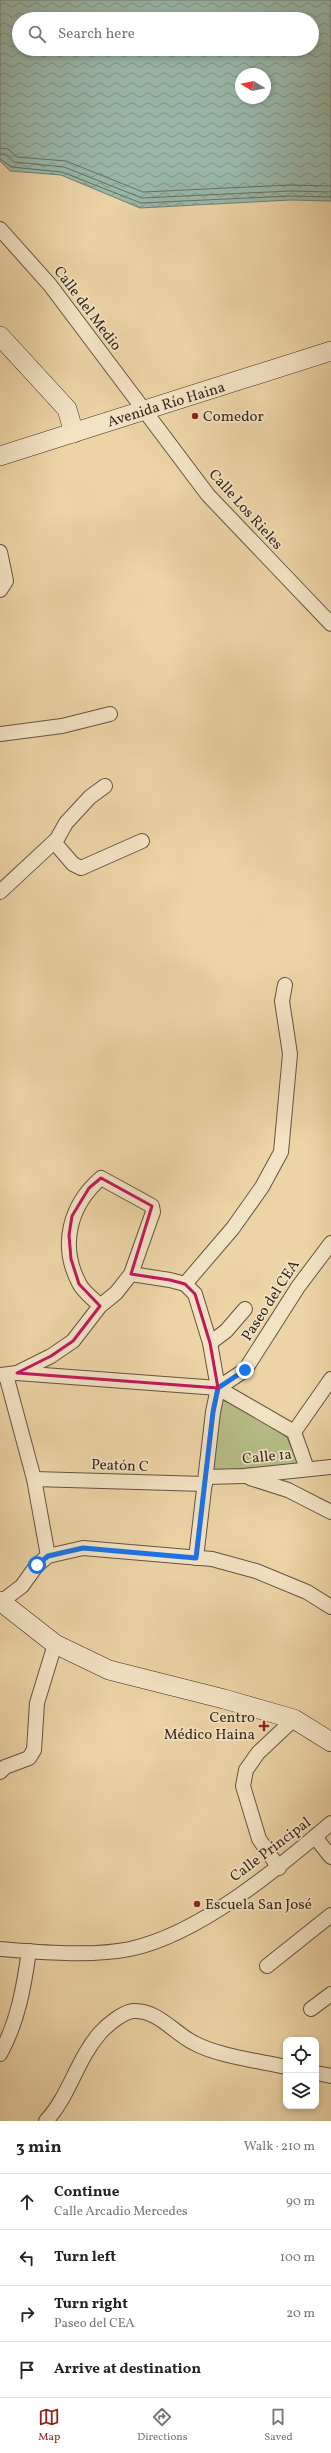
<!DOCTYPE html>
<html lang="en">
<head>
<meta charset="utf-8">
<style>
	:root { --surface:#fff; --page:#f2f2f2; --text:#222; --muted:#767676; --line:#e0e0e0; --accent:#8f2418 }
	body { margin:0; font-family:Vollkorn,serif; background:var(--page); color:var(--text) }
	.controls { position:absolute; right:12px; bottom:12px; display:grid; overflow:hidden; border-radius:8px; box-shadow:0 2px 6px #0003 }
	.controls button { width:36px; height:36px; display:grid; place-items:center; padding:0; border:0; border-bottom:1px solid var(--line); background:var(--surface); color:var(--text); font:20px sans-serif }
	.compass { position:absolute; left:235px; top:68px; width:36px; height:36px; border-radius:50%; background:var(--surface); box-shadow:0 2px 6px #0003; rotate:280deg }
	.stop { position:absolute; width:12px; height:12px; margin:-9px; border:3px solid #1a73e8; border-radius:50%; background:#fff }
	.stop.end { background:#1a73e8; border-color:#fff; box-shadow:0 1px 4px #0008 }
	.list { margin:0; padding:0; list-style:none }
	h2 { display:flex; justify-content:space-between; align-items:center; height:52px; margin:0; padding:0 16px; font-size:17px }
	h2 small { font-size:13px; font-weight:400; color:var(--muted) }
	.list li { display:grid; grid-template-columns:26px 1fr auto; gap:12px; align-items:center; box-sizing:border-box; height:56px; padding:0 16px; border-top:1px solid var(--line) }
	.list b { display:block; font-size:15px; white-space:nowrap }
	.list p { margin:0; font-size:13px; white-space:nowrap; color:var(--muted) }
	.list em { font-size:13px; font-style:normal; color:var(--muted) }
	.icon { flex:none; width:22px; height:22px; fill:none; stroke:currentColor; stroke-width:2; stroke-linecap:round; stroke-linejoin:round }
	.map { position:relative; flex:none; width:331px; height:2121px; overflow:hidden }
	.search { position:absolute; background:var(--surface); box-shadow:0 2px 6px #0003; left:12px; right:12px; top:12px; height:44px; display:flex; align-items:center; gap:10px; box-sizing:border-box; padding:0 14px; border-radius:22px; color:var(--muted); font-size:15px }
	.sheet { height:276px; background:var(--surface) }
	nav { display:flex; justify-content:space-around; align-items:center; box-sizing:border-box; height:56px; border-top:1px solid var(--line); background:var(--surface); font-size:11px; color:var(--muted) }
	nav a { display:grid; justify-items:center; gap:2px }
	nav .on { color:var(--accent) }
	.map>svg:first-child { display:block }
	.park { fill:#b6bd88; stroke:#767353 }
	.water { fill:url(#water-waves); stroke:#717f72; fill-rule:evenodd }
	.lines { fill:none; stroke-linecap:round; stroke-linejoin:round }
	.shore { stroke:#677064; stroke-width:1 }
	.street-casing { stroke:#635440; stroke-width:16 }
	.secondary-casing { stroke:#35291e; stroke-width:20 }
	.street { stroke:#f3e3c5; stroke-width:14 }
	.secondary { stroke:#f3e3c5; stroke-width:19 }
	.route { stroke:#1a73e8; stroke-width:5 }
	.marked { fill:none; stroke:#c2185b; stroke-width:3; stroke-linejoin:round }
	.poi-dot { fill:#8f2418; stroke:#f3e3c5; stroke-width:1.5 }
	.labels { text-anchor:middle; stroke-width:3.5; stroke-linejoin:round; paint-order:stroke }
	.street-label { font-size:15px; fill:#35291e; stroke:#f3e3c5 }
	.poi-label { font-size:15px; fill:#35291e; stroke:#f3e3c5; text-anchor:start }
</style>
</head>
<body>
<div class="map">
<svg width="331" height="2121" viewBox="0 0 331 2121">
	<defs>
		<pattern id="water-waves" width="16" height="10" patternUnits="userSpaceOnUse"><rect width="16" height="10" fill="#99b8aa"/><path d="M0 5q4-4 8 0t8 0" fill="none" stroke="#7e968a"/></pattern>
	</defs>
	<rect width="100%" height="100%" fill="#ecd4a6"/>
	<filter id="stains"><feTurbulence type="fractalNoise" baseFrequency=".005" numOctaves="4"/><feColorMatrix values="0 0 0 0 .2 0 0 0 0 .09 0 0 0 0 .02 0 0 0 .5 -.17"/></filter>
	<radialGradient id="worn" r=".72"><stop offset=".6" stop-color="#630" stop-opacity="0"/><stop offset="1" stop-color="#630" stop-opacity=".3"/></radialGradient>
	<polygon class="park" points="220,1399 243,1409 287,1437 298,1464 213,1471"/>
	<path class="water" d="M0,0H331V201L290,200L140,208L61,175L10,171L0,161ZM19,19H312V49H19ZM241,74H265V98H241Z"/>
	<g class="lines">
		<g class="shore">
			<polyline points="0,148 8,149 17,157 66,161 143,192 290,185 331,186"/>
			<polyline points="0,154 6,155 14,162 64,167 142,198 290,191 331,192"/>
			<polyline points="0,159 12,167 62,172 141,203 290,196 331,197"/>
		</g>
		<defs>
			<g id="street">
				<polyline points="0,229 50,285 208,495 331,624"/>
				<polyline points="0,552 6,581 0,590"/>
				<polyline points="0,734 62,726 110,714"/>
				<polyline points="54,842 73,864 81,868 142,841"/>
				<polyline points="0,892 57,839 66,823 90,797 105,786"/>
				<polyline points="131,1274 170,1280 185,1284 195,1294 210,1343 218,1388 213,1412 196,1558"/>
				<polyline points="185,1284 233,1228 262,1187 281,1152 290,1054 282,1001 285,985"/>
				<polyline points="210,1343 226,1331 245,1309"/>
				<polyline points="17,1373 218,1388 294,1432 307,1469"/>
				<path d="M0,1375L17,1373L51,1356L73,1341L100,1306L116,1293L131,1274L153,1212L152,1206L101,1178C70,1205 59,1245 79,1283C83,1292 94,1299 100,1306"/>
				<polyline points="6,1375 34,1479 48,1556"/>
				<polyline points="218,1388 245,1370 298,1287 331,1243"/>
				<polyline points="294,1432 331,1379"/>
				<polyline points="206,1477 244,1476 331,1467"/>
				<polyline points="250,1478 288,1490 331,1512"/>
				<polyline points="34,1479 205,1484"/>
				<polyline points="1,1602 22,1586 37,1565 48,1556 83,1548 212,1559 256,1571 307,1592 331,1607"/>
				<polyline points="0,1772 5,1767 29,1758 34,1750 37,1703 55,1644"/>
				<polyline points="315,1837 331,1857"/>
				<polyline points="279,1868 259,1839 243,1786 246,1770 258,1753 294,1719"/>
				<path d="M0,1949C40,1952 90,1957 130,1949C200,1934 277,1869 331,1823"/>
				<polyline points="267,1966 331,1915"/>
				<polyline points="311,2009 331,1994"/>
				<path d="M0,2054C18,2022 24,1986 29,1951"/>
				<polyline points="316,2073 331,2076"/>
				<path d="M46,2121C70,2095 77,2059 100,2033C107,2025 123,2012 133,2011C157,2009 175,2034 194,2043C218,2056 259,2061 286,2067"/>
			</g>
			<g id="secondary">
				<polyline points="0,336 67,409 74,433"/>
				<polyline points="0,456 331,351"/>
				<polyline points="0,1601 55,1644 109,1670 224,1699 294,1719 331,1742"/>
			</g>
		</defs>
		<use href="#street" class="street-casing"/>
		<use href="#secondary" class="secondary-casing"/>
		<use href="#street" class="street"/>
		<use href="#secondary" class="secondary"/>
	</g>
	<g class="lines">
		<polyline class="route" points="37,1565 48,1556 83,1548 196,1558 213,1412 218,1388 245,1370"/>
	</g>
	<path class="marked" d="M101,1178L152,1206L131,1274L170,1280L185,1284L195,1294L210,1343L218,1388L17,1373L51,1356L73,1341L100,1306L79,1284L71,1259L69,1235L72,1216L89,1188Z"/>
	<g class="poi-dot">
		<circle cx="195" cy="416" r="4"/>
		<path d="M262 1720h4v4h4v4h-4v4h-4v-4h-4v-4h4z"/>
		<circle cx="197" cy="1904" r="4"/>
	</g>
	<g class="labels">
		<g class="street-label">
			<text transform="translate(88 308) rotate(53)" y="5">Calle del Medio</text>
			<text transform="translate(166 404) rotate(-17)" y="5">Avenida Río Haina</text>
			<text transform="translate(246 509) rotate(48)" y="5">Calle Los Rieles</text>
			<text transform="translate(270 1300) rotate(-57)" y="5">Paseo del CEA</text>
			<text transform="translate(267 1456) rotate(-6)" y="5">Calle 1a</text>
			<text transform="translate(120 1465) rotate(2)" y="5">Peatón C</text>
			<text transform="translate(270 1849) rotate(-37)" y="5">Calle Principal</text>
		</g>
		<g class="poi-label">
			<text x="203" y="421">Comedor</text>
			<text x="255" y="1722" text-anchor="end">Centro<tspan x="255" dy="17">Médico Haina</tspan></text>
			<text x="205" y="1909">Escuela San José</text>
		</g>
	</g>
	<rect width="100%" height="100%" filter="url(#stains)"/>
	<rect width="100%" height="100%" fill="url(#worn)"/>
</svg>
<div class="controls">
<button><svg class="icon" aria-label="locate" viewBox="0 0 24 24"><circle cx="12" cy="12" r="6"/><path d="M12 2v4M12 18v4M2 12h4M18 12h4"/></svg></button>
<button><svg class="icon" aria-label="layers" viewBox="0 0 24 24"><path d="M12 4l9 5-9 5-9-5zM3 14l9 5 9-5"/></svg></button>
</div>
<svg class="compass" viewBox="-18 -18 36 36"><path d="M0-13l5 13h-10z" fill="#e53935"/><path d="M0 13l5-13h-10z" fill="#767676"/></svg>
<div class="stop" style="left:37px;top:1565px"></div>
<div class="stop end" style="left:245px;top:1370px"></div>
<div class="search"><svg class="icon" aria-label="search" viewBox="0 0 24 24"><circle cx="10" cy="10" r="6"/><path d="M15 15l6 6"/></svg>Search here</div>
</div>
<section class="sheet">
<h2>3 min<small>Walk · 210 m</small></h2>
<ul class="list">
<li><svg class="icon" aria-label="ahead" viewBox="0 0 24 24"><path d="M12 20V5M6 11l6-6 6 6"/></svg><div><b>Continue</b><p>Calle Arcadio Mercedes</p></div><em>90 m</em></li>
<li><svg class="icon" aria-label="left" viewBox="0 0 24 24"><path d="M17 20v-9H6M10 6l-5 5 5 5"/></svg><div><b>Turn left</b></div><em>100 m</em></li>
<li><svg class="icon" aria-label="right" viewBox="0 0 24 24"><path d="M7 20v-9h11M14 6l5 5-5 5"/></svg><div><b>Turn right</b><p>Paseo del CEA</p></div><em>20 m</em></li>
<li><svg class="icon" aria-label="arrive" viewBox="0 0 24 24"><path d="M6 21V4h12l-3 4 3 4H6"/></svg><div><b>Arrive at destination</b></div></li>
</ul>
</section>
<nav>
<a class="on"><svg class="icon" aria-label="map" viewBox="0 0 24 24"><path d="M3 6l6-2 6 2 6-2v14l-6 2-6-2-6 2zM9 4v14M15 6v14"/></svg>Map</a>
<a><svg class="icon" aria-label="directions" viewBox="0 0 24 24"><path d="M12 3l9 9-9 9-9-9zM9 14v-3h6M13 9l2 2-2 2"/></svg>Directions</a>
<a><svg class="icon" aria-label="saved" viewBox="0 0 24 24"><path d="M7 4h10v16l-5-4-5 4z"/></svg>Saved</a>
</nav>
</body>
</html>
